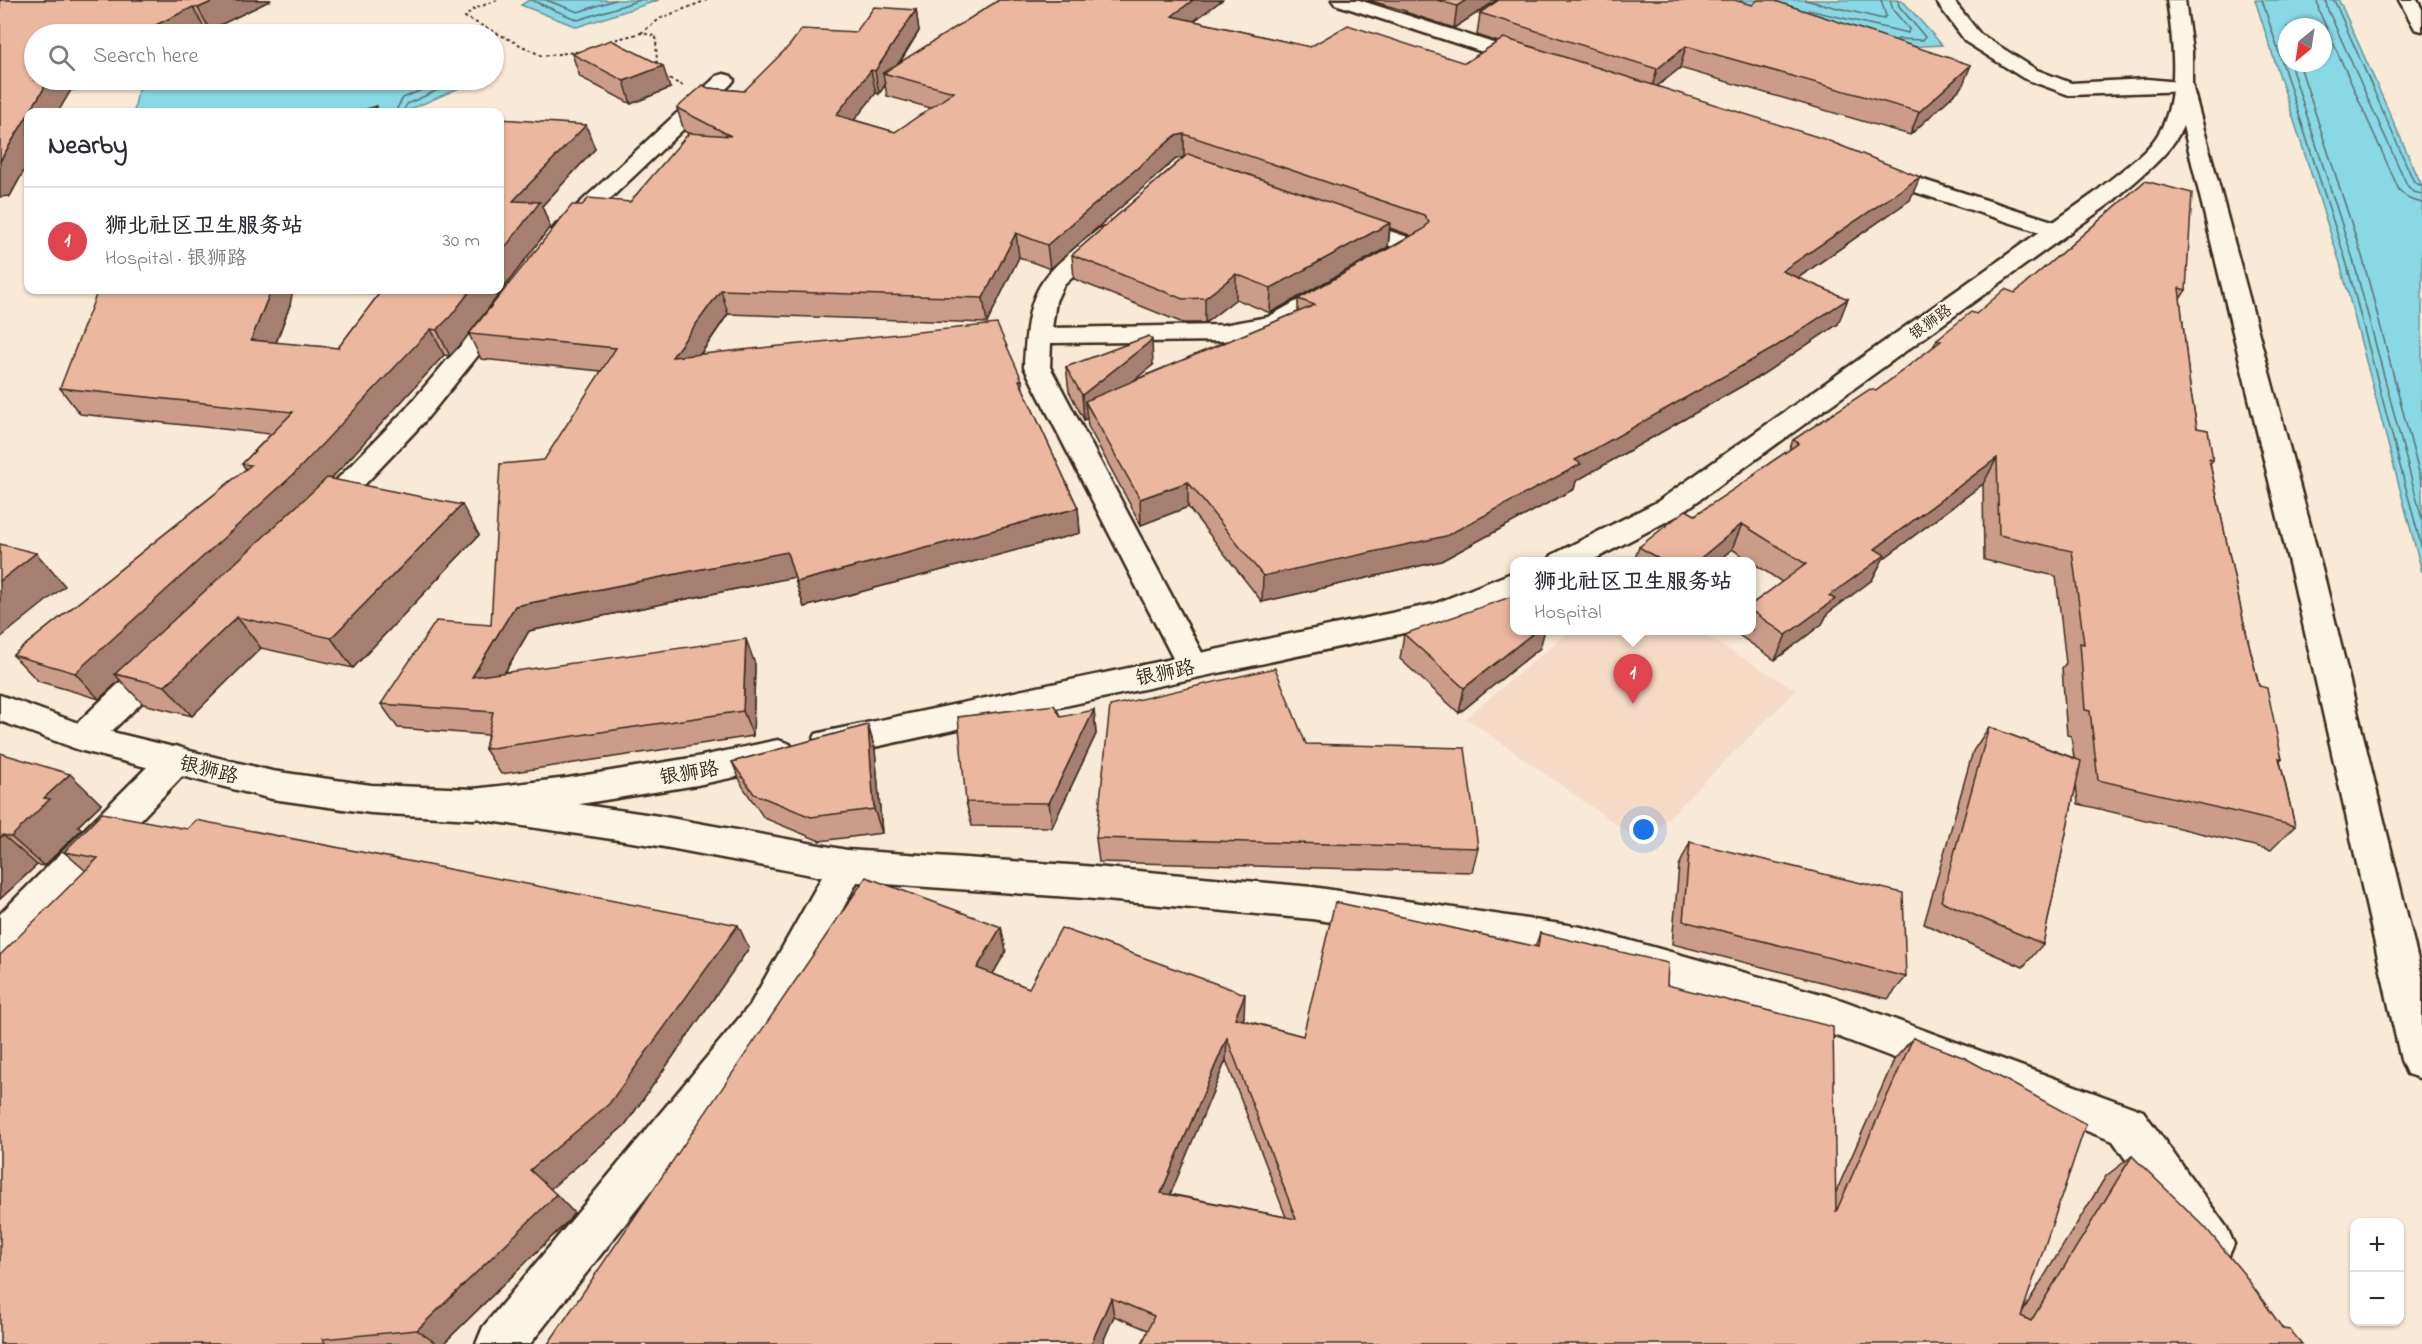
<!DOCTYPE html>
<html lang="en">
<head>
<meta charset="utf-8">
<style>
	:root { --surface:#fff; --page:#f7f7f7; --text:#2b2b33; --muted:#7c7c81; --line:#e1e1e2; --accent:#111827 }
	body { margin:0; font-family:"Indie Flower","LXGW WenKai TC",sans-serif; background:var(--page); color:var(--text) }
	.controls { position:absolute; right:18px; bottom:18px; display:grid; overflow:hidden; border-radius:12px; box-shadow:0 2px 4px #0004 }
	.controls button { width:54px; height:54px; display:grid; place-items:center; padding:0; border:0; border-bottom:2px solid var(--line); background:var(--surface); color:var(--text); font:30px sans-serif }
	.compass { position:absolute; left:2278px; top:18px; width:54px; height:54px; border-radius:50%; background:var(--surface); box-shadow:0 2px 4px #0004; rotate:210deg }
	.you { position:absolute; left:1644px; top:830px; width:21px; height:21px; margin:-15px; border:4px solid #fff; border-radius:50%; background:#1a73e8; box-shadow:0 0 0 9px #1a73e833 }
	.badge { display:grid; place-items:center; width:39px; height:39px; border-radius:50%; background:var(--accent); color:#fff; font-size:20px; font-weight:700 }
	.pin { position:absolute; translate:-50% -50px; filter:drop-shadow(0 2px 3px #0008) }
	.pin::after { content:''; position:absolute; top:32px; width:21px; height:18px; background:inherit; clip-path:polygon(0 0,100% 0,50% 100%) }
	.popup { position:absolute; left:1510px; top:557px; width:246px; height:78px; box-sizing:border-box; display:grid; place-content:center; border-radius:12px; background:var(--surface); filter:drop-shadow(0 2px 4px #0005); font-size:20px; white-space:nowrap; color:var(--muted) }
	.popup b { font-size:22px; color:var(--text) }
	.popup::after { content:''; position:absolute; left:50%; top:100%; margin-left:-12px; border:12px solid transparent; border-top-color:var(--surface) }
	.list { margin:0; padding:0; list-style:none }
	h2 { display:flex; justify-content:space-between; align-items:center; height:78px; margin:0; padding:0 24px; font-size:26px }
	h2 small { font-size:20px; font-weight:400; color:var(--muted) }
	.list li { display:grid; grid-template-columns:39px 1fr auto; gap:18px; align-items:center; box-sizing:border-box; height:108px; padding:0 24px; border-top:2px solid var(--line) }
	.list b { display:block; font-size:22px; white-space:nowrap }
	.list p { margin:0; font-size:20px; white-space:nowrap; color:var(--muted) }
	.list em { font-size:20px; font-style:normal; color:var(--muted) }
	.icon { flex:none; width:33px; height:33px; fill:none; stroke:currentColor; stroke-width:2; stroke-linecap:round; stroke-linejoin:round }
	.map { position:relative; flex:none; width:2422px; height:1344px; overflow:hidden }
	.search { position:absolute; background:var(--surface); box-shadow:0 2px 4px #0004; left:24px; top:24px; width:480px; height:66px; display:flex; align-items:center; gap:15px; box-sizing:border-box; padding:0 21px; border-radius:33px; color:var(--muted); font-size:22px }
	.panel { position:absolute; background:var(--surface); box-shadow:0 2px 4px #0004; left:24px; top:108px; width:480px; height:186px; border-radius:12px }
	.map>svg:first-child { display:block }
	.built { fill:#f5dac6 }
	.water { fill:#89d8e5; stroke:#6a9295; stroke-width:1.5; fill-rule:evenodd }
	.lines { fill:none; stroke-linecap:round; stroke-linejoin:round }
	.shore { stroke:#5a706e; stroke-width:1.5 }
	.minor-casing { stroke:#3b2a1e; stroke-width:5 }
	.major-casing { stroke:#3b2a1e; stroke-width:5 }
	.path { stroke:#3b2a1e; stroke-width:2; stroke-dasharray:3 3; stroke-linecap:butt }
	.minor { fill:#fcf5e5; fill-rule:evenodd }
	.major { fill:#fcf5e5; fill-rule:evenodd }
	.wall { fill:#cb9d89; stroke:#3b2a1e; stroke-width:1.5; fill-rule:evenodd }
	.shaded-wall { fill:#a5806f; stroke:#3b2a1e; stroke-width:1.5 }
	.building { fill:#ecb79f; stroke:#3b2a1e; stroke-width:1.5; fill-rule:evenodd }
	.labels { text-anchor:middle; stroke-width:5; stroke-linejoin:round; paint-order:stroke }
	.far-street-label { font-size:16px; fill:#3b2a1e; stroke:#fcf5e5 }
	.street-label { font-size:20px; fill:#3b2a1e; stroke:#fcf5e5 }
</style>
</head>
<body>
<div class="map">
<svg width="2422" height="1344" viewBox="0 0 2422 1344">
	<rect width="100%" height="100%" fill="#f9e9d7"/>
	<filter id="ink" filterUnits="userSpaceOnUse"><feTurbulence type="fractalNoise" baseFrequency=".0167" numOctaves="2"/><feDisplacementMap in="SourceGraphic" scale="12" xChannelSelector="R" yChannelSelector="G"/><feConvolveMatrix kernelMatrix="1 2 1 2 8 2 1 2 1" color-interpolation-filters="sRGB"/></filter>
	<g filter="url(#ink)">
		<polygon class="built" points="1571,630 1698,631 1796,690 1643,843 1466,718"/>
		<g class="water">
			<polygon points="529,0 659,0 577,27 521,5"/>
			<polygon points="1739,0 1902,0 1942,45 1906,47 1785,18"/>
			<path d="M2255,0H2339L2422,186V572L2340,263ZM2287,27H2323V63H2287Z"/>
			<polygon points="416,26 433,34 321,34 353,30"/>
			<polygon points="158,80 467,80 462,87 404,112 134,112 138,90"/>
		</g>
		<g class="lines">
			<g class="shore">
				<polyline points="531,0 578,20 640,0"/>
				<polyline points="546,0 578,12 615,0"/>
				<polyline points="1805,0 1883,19 1886,16 1881,0"/>
				<polyline points="2262,0 2346,261 2422,549"/>
				<polyline points="2317,0 2319,11 2399,190 2409,199 2422,203"/>
				<polyline points="2326,0 2327,8 2407,185 2413,192 2422,194"/>
				<polyline points="2334,0 2414,182 2422,186"/>
				<polyline points="1808,10 1908,33 1909,29 1893,10 1890,0"/>
				<polyline points="1897,39 1923,40 1925,37 1899,6 1898,0"/>
				<polyline points="2290,63 2353,259 2422,519"/>
				<polyline points="2299,63 2362,256 2422,484"/>
				<polyline points="396,110 403,98 445,80"/>
				<polyline points="403,111 407,104 460,80"/>
			</g>
			<defs>
				<g id="minor">
					<polygon points="1332,0 1359,0 1540,58 1543,62 1540,66 1526,66 1335,4"/>
					<polygon points="1935,0 1953,0 1980,34 2037,70 2071,83 2147,79 2190,83 2193,87 2190,91 2069,95 2023,78 1966,42"/>
					<polygon points="724,74 731,76 734,80 731,84 572,235 564,237 556,235 552,230 556,225 717,76"/>
					<polygon points="1873,164 2065,225 2069,230 2065,235 2057,237 2049,235 1865,176 1862,171 1865,166"/>
					<path d="M1347,217L1420,241L1424,246C1415,259 1390,272 1375,268L1371,263L1375,258L1393,247L1339,229L1335,224L1339,219Z"/>
					<path d="M1107,227L1115,229L1119,234L1063,286L1056,301L1052,328L1223,325L1268,317L1329,283L1338,281L1347,283L1350,288L1347,293L1284,328L1223,341L1051,343L1050,367L1209,666L1205,675L1193,678L1181,675L1177,666L1024,367C1028,286 1037,279 1099,229Z"/>
					<polygon points="502,304 511,306 514,311 424,422 330,521 320,524 310,521 305,514 310,507 405,410 493,306"/>
					<polygon points="165,648 177,651 181,660 177,669 95,747 83,751 71,747 66,738 71,729 153,651"/>
					<polygon points="176,746 188,750 193,760 188,770 14,952 0,957 0,914 164,750"/>
					<polygon points="483,790 659,816 847,850 1084,866 1312,887 1581,927 1839,999 2143,1111 2227,1228 2234,1244 2227,1260 2211,1267 2195,1260 2113,1141 1839,1037 1581,961 1312,919 1084,898 857,882 778,1031 530,1344 476,1344 483,1327 750,1005 822,877 659,846 483,820 470,815 465,805 470,795"/>
				</g>
				<g id="major">
					<path d="M2167,0H2185L2192,51V85L2326,584L2422,976V1079L2407,1074L2401,1060L2294,584L2183,126C2169,158 2136,179 2112,202L1677,516L1589,562H1548L1552,555L1657,502L2096,192C2115,174 2143,158 2157,136C2181,100 2173,40 2167,0Z"/>
					<polygon points="2399,0 2417,0 2422,9 2422,31 2415,29"/>
					<polygon points="1514,572 1514,595 1441,625 828,757 816,754 811,744 816,734 828,731 1434,604"/>
					<polygon points="0,695 87,726 272,771 371,785 473,789 568,778 697,757 778,740 790,744 795,754 790,764 778,768 697,785 568,806 473,819 371,813 272,799 83,751 0,721"/>
				</g>
			</defs>
			<use href="#minor" class="minor-casing"/>
			<use href="#major" class="major-casing"/>
			<g class="path">
				<polyline points="497,0 474,9 465,17 542,56 583,51"/>
				<polyline points="641,33 661,18 707,0"/>
				<polyline points="610,41 641,33 656,36 657,67"/>
				<polyline points="664,77 684,86"/>
			</g>
			<use href="#minor" class="minor"/>
			<use href="#major" class="major"/>
		</g>
		<g class="wall">
			<polygon points="0,0 271,0 210,30 204,28 34,80 105,80 89,88 71,90 28,112 28,163 10,196"/>
			<path d="M999,0H1222L1194,21L1310,47L1465,63L1498,42L1477,35L1480,13L1962,87L1910,135L1680,68L1657,86L1910,200L1798,278L1838,324L1763,374L1576,481L1574,489L1441,561L1262,602L1188,507L1141,525L1088,426L1087,418L1084,420L1069,391L1066,367L1153,365L1132,381L1298,312V299L1412,236L1390,228L1388,247L1270,313L1236,299L1205,323H1183L1074,279L1072,255L1184,157L1176,159L1050,269L1019,257L987,323L728,314L701,354L1022,380L1023,389L1078,508L1080,533L804,607L794,577L529,631L505,672L755,664L753,736L501,774L485,749L488,735L398,728L381,704L491,625L601,371L481,359L469,334L582,205L630,202L689,134L684,131L677,108L708,88L744,91L856,32L916,10L919,31L899,64ZM885,85L887,96L931,108L895,132L854,120L876,93L879,94Z"/>
			<polygon points="1368,0 1497,0 1454,28 1405,12 1406,11"/>
			<polygon points="572,54 670,88 631,104 580,77"/>
			<polygon points="500,119 595,149 542,206 550,227 462,343 450,356 444,355 331,479 479,535 353,668 261,648 192,716 143,704 120,680 99,699 38,681 13,655 246,469 242,464 271,434 80,414 60,388 290,305 276,343 338,348 379,294 345,290 500,290"/>
			<polygon points="2145,181 2186,290 2180,299 2190,387 2197,428 2213,460 2210,464 2243,619 2259,686 2282,759 2280,761 2295,826 2271,850 2078,804 2076,784 2043,944 2023,967 1924,924 1973,751 1989,727 2074,758 2071,736 2067,735 2062,668 2066,663 2056,576 1984,560 1983,484 1883,559 1872,580 1828,613 1822,624 1775,660 1736,633 1736,630 1752,630 1752,604 1782,582 1732,549 1718,561 1634,561 1639,547 1695,515 1753,477 1754,474 1789,450 1793,440 1876,391 1933,347 1937,339 1976,314 2015,293"/>
			<polygon points="1404,634 1540,648 1459,713 1400,659"/>
			<polygon points="1094,710 1096,734 1052,827 972,826 966,802"/>
			<polygon points="868,725 875,750 882,833 820,841 764,818 743,787 732,762"/>
			<polygon points="1306,744 1478,848 1472,872 1099,862 1096,838"/>
			<polygon points="0,753 101,804 78,826 82,829 44,866 37,865 0,899"/>
			<polygon points="1690,842 1906,977 1888,999 1672,944 1679,866"/>
			<polygon points="64,852 749,948 625,1125 550,1189 574,1213 569,1220 443,1344 0,1344 86,871"/>
			<path d="M1001,927L1006,951L993,974L1029,988L1244,1017L1243,1020L1303,1036L1535,947L1540,933L1667,985L1836,1192L1894,1060L1913,1038L2021,1314L2106,1176L2132,1156L2283,1329L1148,1330L1114,1316L1102,1344H548ZM1226,1060L1286,1217L1170,1194Z"/>
		</g>
		<g class="shaded-wall">
			<polygon points="216,0 271,0 210,30 198,8"/>
			<polygon points="1193,0 1222,0 1172,37 1172,16"/>
			<polygon points="1466,0 1497,0 1454,28 1457,6"/>
			<polygon points="193,7 204,28 192,34 137,34"/>
			<polygon points="916,10 919,31 891,75 883,73 885,85 879,94 875,71"/>
			<polygon points="1686,46 1680,68 1651,91 1657,69"/>
			<polygon points="1971,65 1962,87 1910,135 1919,112"/>
			<polygon points="663,66 670,88 631,104 624,81"/>
			<polygon points="871,70 876,93 840,138 836,115"/>
			<polygon points="49,80 105,80 89,88 71,90 58,112 29,112"/>
			<polygon points="28,114 28,163 10,196 0,197 0,161"/>
			<polygon points="586,125 595,149 542,206 550,227 462,343 450,356 437,330 471,290 500,290 500,254 513,201"/>
			<polygon points="1184,134 1184,157 1176,159 1050,269 1047,245 1175,136"/>
			<polygon points="1920,177 1910,200 1773,295 1782,271"/>
			<polygon points="1390,223 1388,247 1270,313 1271,288"/>
			<polygon points="1016,233 1019,257 987,323 983,298"/>
			<polygon points="1236,274 1236,299 1205,323 1205,298"/>
			<polygon points="271,290 293,290 290,305 267,366 251,340"/>
			<polygon points="721,290 728,314 681,382 672,357"/>
			<polygon points="1848,299 1838,324 1763,374 1576,481 1574,489 1441,561 1262,602 1263,576 1575,460"/>
			<polygon points="431,329 444,355 310,502 115,674 120,680 99,699 75,673"/>
			<polygon points="1152,340 1153,365 1092,414 1085,401 1087,418 1084,420 1082,395"/>
			<polygon points="1997,458 1983,484 1883,559 1872,580 1828,613 1822,624 1775,660 1786,635 1829,596 1875,549"/>
			<polygon points="1188,482 1188,507 1141,525 1140,499"/>
			<polygon points="462,505 479,535 353,668 331,638"/>
			<polygon points="1078,508 1080,533 804,607 796,582"/>
			<polygon points="1742,524 1732,549 1718,561 1697,561"/>
			<polygon points="787,552 795,577 529,631 487,702 472,677 515,606"/>
			<polygon points="36,553 65,586 0,638 0,581"/>
			<polygon points="237,617 261,648 192,716 165,686"/>
			<polygon points="1537,630 1545,630 1540,648 1459,713 1464,688"/>
			<polygon points="746,639 755,664 753,736 743,711"/>
			<polygon points="1094,710 1096,734 1052,827 1049,803"/>
			<polygon points="868,725 875,750 882,833 874,809"/>
			<polygon points="70,774 101,804 78,826 82,829 44,866 11,837 44,798"/>
			<polygon points="3,835 37,865 0,899 0,838"/>
			<polygon points="738,925 749,948 625,1125 549,1190 530,1170"/>
			<polygon points="1001,927 1006,951 983,991 977,968"/>
			<polygon points="1245,994 1244,1017 1234,1041 1235,1018"/>
			<polygon points="1227,1038 1226,1060 1163,1212 1161,1193"/>
			<polygon points="556,1194 574,1213 569,1220 443,1344 437,1344 417,1330"/>
			<polygon points="1111,1298 1114,1316 1102,1344 1091,1344"/>
		</g>
		<g class="building">
			<polygon points="0,0 216,0 198,8 193,7 137,34 34,34 34,80 49,80 0,161"/>
			<polygon points="999,0 1193,0 1172,16 1310,47 1348,25 1465,63 1504,38 1824,139 1920,177 1782,271 1848,299 1772,349 1575,460 1581,464 1446,536 1263,576 1188,482 1140,499 1085,401 1315,305 1298,299 1424,229 1429,222 1424,215 1184,134 1175,136 1047,245 1016,233 983,298 721,290 672,357 997,324 1022,380 1019,380 1078,508 796,582 787,552 515,606 472,677 746,639 743,711 485,749 493,712 381,704 436,621 491,625 500,464 544,460 616,348 469,334 572,205 582,205 589,198 630,202 689,133 731,136 677,108 703,85 708,88 744,91 789,46 802,29 856,32 874,7 916,10 875,71 871,70 836,115 895,132 954,92 883,73"/>
			<polygon points="1437,0 1466,0 1457,6"/>
			<polygon points="1499,0 1734,0 1752,5 1758,0 1772,0 1971,65 1919,112 1686,46 1657,69 1480,13"/>
			<polygon points="611,40 663,66 624,81 572,54"/>
			<polygon points="377,106 377,110 410,112 356,112"/>
			<polygon points="500,119 586,125 513,201 540,202 500,254"/>
			<polygon points="1188,154 1390,223 1271,288 1236,274 1205,298 1183,299 1072,255"/>
			<polygon points="2145,181 2192,193 2186,290 2179,288 2190,387 2197,428 2208,430 2213,460 2209,459 2243,619 2259,686 2267,688 2282,759 2279,758 2295,826 2098,780 2090,711 2085,710 2080,643 2084,644 2072,551 1999,535 1997,458 1875,549 1885,555 1829,596 1835,599 1786,635 1752,611 1752,604 1806,564 1742,524 1697,561 1662,561 1639,547 1686,510 1695,515 1755,475 1754,474 1799,443 1793,440 1870,389 1876,391 1941,341 1937,339 1971,312 1976,314 2005,289 2015,293"/>
			<polygon points="98,290 271,290 251,340 338,348 382,290 471,290 450,317 437,330 431,329 293,475 75,673 13,655 251,465 242,464 293,412 60,388"/>
			<polygon points="1149,336 1152,340 1082,395 1066,367"/>
			<polygon points="327,478 462,505 331,638 237,617 165,686 115,674"/>
			<polygon points="0,544 36,553 0,581"/>
			<polygon points="1513,596 1515,598 1515,630 1537,630 1464,688 1404,634"/>
			<polygon points="1275,668 1306,744 1465,748 1478,848 1096,838 1110,706"/>
			<polygon points="1054,705 1061,717 1094,710 1049,803 966,802 958,717"/>
			<polygon points="868,725 874,809 811,817 754,794 732,762"/>
			<polygon points="1989,727 2081,761 2043,944 1941,901"/>
			<polygon points="0,753 70,774 44,798 50,799 11,837 3,835 0,838"/>
			<polygon points="102,813 187,829 196,820 738,925 609,1104 530,1170 556,1194 550,1201 417,1330 322,1339 326,1344 0,1344 0,955 98,858 64,852"/>
			<polygon points="1690,842 1903,893 1906,977 1683,921"/>
			<path d="M866,877L1001,927L977,968L1029,988L1061,928L1245,994L1235,1018L1303,1036L1335,902L1538,947L1540,933L1668,963L1667,985L1833,1027L1836,1212L1913,1038L1965,1058L2086,1124L2021,1316L2031,1321L2132,1156L2205,1227L2244,1274L2283,1329L2290,1330L2302,1344H1142L1154,1316L1111,1298L1091,1344H548ZM1227,1038L1296,1219L1161,1193Z"/>
		</g>
	</g>
	<g class="labels">
		<g class="far-street-label">
			<text transform="translate(1930 321) rotate(-36)" y="6">银狮路</text>
		</g>
		<g class="street-label">
			<text transform="translate(1165 672) rotate(-12)" y="7">银狮路</text>
			<text transform="translate(209 769) rotate(14)" y="7">银狮路</text>
			<text transform="translate(689 772) rotate(-10)" y="7">银狮路</text>
		</g>
	</g>
</svg>
<div class="controls">
<button>+</button>
<button>−</button>
</div>
<svg class="compass" viewBox="-18 -18 36 36"><path d="M0-13l5 13h-10z" fill="#e53935"/><path d="M0 13l5-13h-10z" fill="#7c7c81"/></svg>
<div class="you"></div>
<div class="pin badge" style="left:1633px;top:704px;background:#e0444e">1</div>
<div class="popup"><b>狮北社区卫生服务站</b>Hospital</div>
<div class="search"><svg class="icon" aria-label="search" viewBox="0 0 24 24"><circle cx="10" cy="10" r="6"/><path d="M15 15l6 6"/></svg>Search here</div>
<section class="panel">
<h2>Nearby<small></small></h2>
<ul class="list">
<li><span class="badge" style="background:#e0444e">1</span><div><b>狮北社区卫生服务站</b><p>Hospital · 银狮路</p></div><em>30 m</em></li>
</ul>
</section>
</div>
</body>
</html>
